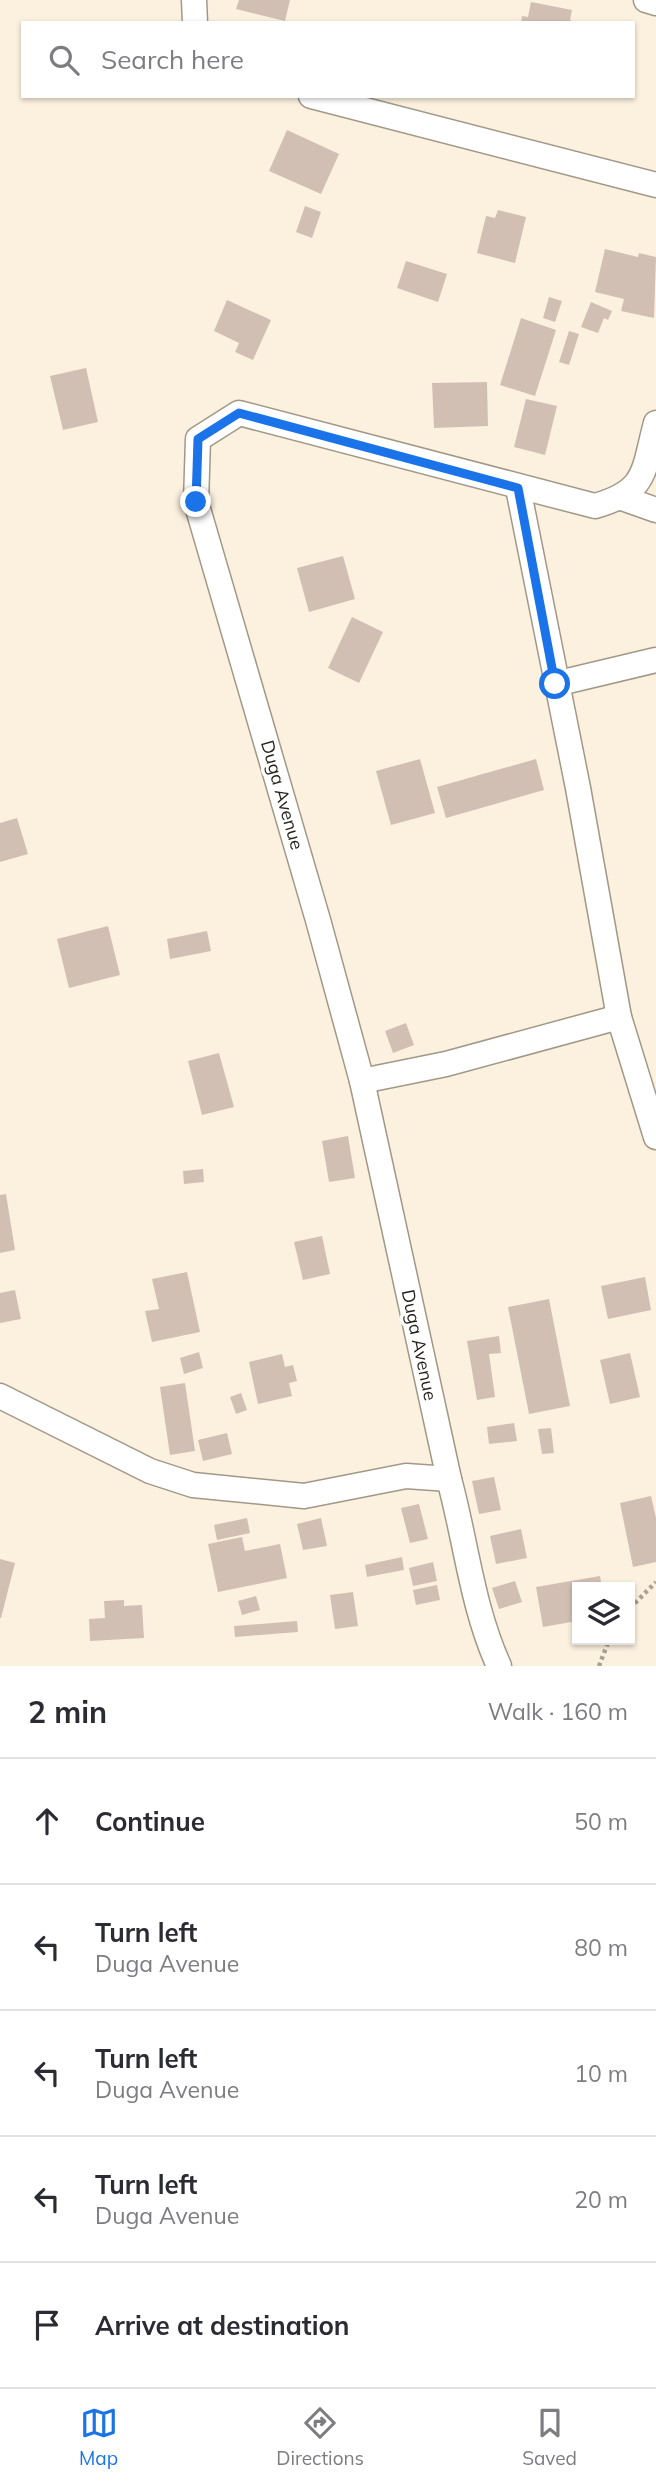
<!DOCTYPE html>
<html lang="en">
<head>
<meta charset="utf-8">
<style>
	:root { --surface:#fff; --page:#f7f7f7; --text:#2b2b33; --muted:#7c7c81; --line:#e1e1e2; --accent:#1a73e8 }
	body { margin:0; font-family:Mulish,sans-serif; background:var(--page); color:var(--text) }
	.controls { position:absolute; right:21px; bottom:21px; display:grid; overflow:hidden; border-radius:0px; box-shadow:0 2px 5px #0004 }
	.controls button { width:63px; height:63px; display:grid; place-items:center; padding:0; border:0; border-bottom:2px solid var(--line); background:var(--surface); color:var(--text); font:35px sans-serif }
	.stop { position:absolute; width:21px; height:21px; margin:-16px; border:5px solid #1a73e8; border-radius:50%; background:#fff }
	.stop.end { background:#1a73e8; border-color:#fff; box-shadow:0 2px 7px #0008 }
	.list { margin:0; padding:0; list-style:none }
	h2 { display:flex; justify-content:space-between; align-items:center; height:91px; margin:0; padding:0 28px; font-size:30px }
	h2 small { font-size:23px; font-weight:400; color:var(--muted) }
	.list li { display:grid; grid-template-columns:46px 1fr auto; gap:21px; align-items:center; box-sizing:border-box; height:126px; padding:0 28px; border-top:2px solid var(--line) }
	.list b { display:block; font-size:26px; white-space:nowrap }
	.list p { margin:0; font-size:23px; white-space:nowrap; color:var(--muted) }
	.list em { font-size:23px; font-style:normal; color:var(--muted) }
	.icon { flex:none; width:38px; height:38px; fill:none; stroke:currentColor; stroke-width:2; stroke-linecap:round; stroke-linejoin:round }
	.map { position:relative; flex:none; width:656px; height:1666px; overflow:hidden }
	.search { position:absolute; background:var(--surface); box-shadow:0 2px 5px #0004; left:21px; right:21px; top:21px; height:77px; display:flex; align-items:center; gap:18px; box-sizing:border-box; padding:0 24px; border-radius:0px; color:var(--muted); font-size:26px }
	.sheet { height:721px; background:var(--surface) }
	nav { display:flex; justify-content:space-around; align-items:center; box-sizing:border-box; height:98px; border-top:2px solid var(--line); background:var(--surface); font-size:19px; color:var(--muted) }
	nav a { display:grid; justify-items:center; gap:4px }
	nav .on { color:var(--accent) }
	.map>svg:first-child { display:block }
	.building { fill:#d2bfb4 }
	.lines { fill:none; stroke-linecap:round; stroke-linejoin:round }
	.minor-casing { stroke:#a19887; stroke-width:27 }
	.path { stroke:#a9a193; stroke-width:4.5; stroke-dasharray:3.5 3.5; stroke-linecap:butt }
	.minor { stroke:#fff; stroke-width:24 }
	.route { stroke:#1a73e8; stroke-width:9 }
	.labels { text-anchor:middle; stroke-width:7; stroke-linejoin:round; paint-order:stroke }
	.street-label { font-size:18px; fill:#221e18; stroke:#fff }
</style>
</head>
<body>
<div class="map">
<svg width="656" height="1666" viewBox="0 0 656 1666">
	<rect width="100%" height="100%" fill="#fcf1df"/>
	<g class="building">
		<polygon points="239,0 290,0 285,21 236,9"/>
		<polygon points="531,2 572,10 570,20 576,23 521,23 522,16 528,17"/>
		<polygon points="287,130 339,154 321,194 269,171"/>
		<polygon points="305,206 321,212 312,238 296,232"/>
		<polygon points="498,210 526,217 515,263 477,253 486,216 495,218"/>
		<polygon points="605,249 638,257 639,253 656,257 654,318 621,311 624,299 595,292"/>
		<polygon points="406,261 447,274 438,302 397,288"/>
		<polygon points="549,297 562,301 555,322 543,318"/>
		<polygon points="227,300 271,320 253,360 235,352 239,343 214,331"/>
		<polygon points="591,302 612,311 608,320 604,318 598,333 581,327"/>
		<polygon points="521,318 556,330 535,396 500,385"/>
		<polygon points="569,331 579,334 569,365 559,362"/>
		<polygon points="86,368 98,422 63,430 50,376"/>
		<polygon points="487,382 488,426 434,428 432,383"/>
		<polygon points="526,399 557,406 545,455 514,447"/>
		<polygon points="343,556 355,599 309,612 297,568"/>
		<polygon points="352,617 383,632 359,683 328,668"/>
		<polygon points="420,759 435,813 391,825 376,771"/>
		<polygon points="536,759 544,790 446,818 437,787"/>
		<polygon points="17,818 28,854 0,862 0,823"/>
		<polygon points="108,926 120,975 69,988 57,939"/>
		<polygon points="207,931 211,951 170,959 167,939"/>
		<polygon points="406,1023 414,1045 393,1053 385,1031"/>
		<polygon points="219,1053 234,1107 202,1115 188,1061"/>
		<polygon points="348,1136 355,1178 329,1182 322,1141"/>
		<polygon points="203,1169 204,1182 184,1184 183,1171"/>
		<polygon points="6,1194 15,1250 0,1253 0,1195"/>
		<polygon points="322,1236 330,1274 303,1280 294,1242"/>
		<polygon points="187,1272 200,1332 152,1342 145,1311 159,1309 152,1279"/>
		<polygon points="645,1277 651,1310 608,1319 601,1286"/>
		<polygon points="15,1290 21,1319 0,1323 0,1293"/>
		<polygon points="549,1299 570,1406 529,1414 508,1307"/>
		<polygon points="499,1336 501,1353 489,1354 495,1397 477,1400 467,1341"/>
		<polygon points="199,1352 203,1368 184,1374 180,1358"/>
		<polygon points="630,1353 640,1397 610,1404 600,1360"/>
		<polygon points="282,1354 285,1367 293,1365 297,1381 289,1383 292,1396 258,1404 249,1362"/>
		<polygon points="185,1383 195,1451 170,1455 160,1387"/>
		<polygon points="241,1393 247,1410 236,1414 230,1397"/>
		<polygon points="514,1423 517,1441 489,1444 487,1427"/>
		<polygon points="551,1428 554,1453 542,1454 538,1429"/>
		<polygon points="227,1433 232,1454 203,1461 198,1440"/>
		<polygon points="494,1477 501,1510 479,1514 472,1481"/>
		<polygon points="651,1496 656,1518 656,1562 633,1567 620,1503"/>
		<polygon points="419,1504 428,1539 410,1543 401,1508"/>
		<polygon points="247,1518 250,1533 217,1540 214,1525"/>
		<polygon points="321,1518 327,1546 303,1550 297,1524"/>
		<polygon points="521,1529 527,1558 496,1564 490,1536"/>
		<polygon points="242,1537 245,1551 280,1544 287,1578 218,1592 208,1544"/>
		<polygon points="402,1557 404,1570 367,1577 365,1565"/>
		<polygon points="0,1559 15,1563 1,1618 0,1618"/>
		<polygon points="433,1562 437,1581 413,1586 409,1568"/>
		<polygon points="600,1576 602,1587 577,1587 577,1621 543,1627 536,1587"/>
		<polygon points="515,1581 522,1602 499,1609 492,1588"/>
		<polygon points="437,1585 440,1600 416,1605 413,1590"/>
		<polygon points="353,1592 358,1626 335,1629 330,1595"/>
		<polygon points="256,1596 260,1610 242,1615 238,1601"/>
		<polygon points="124,1600 124,1606 142,1605 144,1638 90,1641 89,1619 105,1618 104,1601"/>
		<polygon points="297,1621 298,1632 235,1637 234,1626"/>
	</g>
	<g class="lines">
		<defs>
			<g id="minor">
				<polyline points="194,0 195,23"/>
				<polyline points="646,0 656,3"/>
				<polyline points="311,96 656,185"/>
				<polyline points="518,488 578,788 619,1017 656,1137"/>
				<polyline points="622,498 656,510"/>
				<polyline points="555,684 656,660"/>
				<polyline points="362,1081 446,1064 619,1017"/>
				<polyline points="0,1396 150,1471 193,1485 304,1496 406,1476 449,1479"/>
				<path d="M499,1666C472,1607 466,1541 449,1479L362,1081L318,920L196,502L198,439L239,413L595,506C648,491 643,471 656,423"/>
			</g>
		</defs>
		<use href="#minor" class="minor-casing"/>
		<g class="path">
			<polyline points="630,1608 656,1582"/>
			<polyline points="599,1666 609,1640"/>
		</g>
		<use href="#minor" class="minor"/>
	</g>
	<g class="lines">
		<polyline class="route" points="196,502 198,439 239,413 518,488 555,684"/>
	</g>
	<g class="labels">
		<g class="street-label">
			<text transform="translate(282 795) rotate(74)" y="6">Duga Avenue</text>
			<text transform="translate(419 1345) rotate(78)" y="6">Duga Avenue</text>
		</g>
	</g>
</svg>
<div class="controls">
<button><svg class="icon" aria-label="layers" viewBox="0 0 24 24"><path d="M12 4l9 5-9 5-9-5zM3 14l9 5 9-5"/></svg></button>
</div>
<div class="stop" style="left:555px;top:684px"></div>
<div class="stop end" style="left:196px;top:502px"></div>
<div class="search"><svg class="icon" aria-label="search" viewBox="0 0 24 24"><circle cx="10" cy="10" r="6"/><path d="M15 15l6 6"/></svg>Search here</div>
</div>
<section class="sheet">
<h2>2 min<small>Walk · 160 m</small></h2>
<ul class="list">
<li><svg class="icon" aria-label="ahead" viewBox="0 0 24 24"><path d="M12 20V5M6 11l6-6 6 6"/></svg><div><b>Continue</b></div><em>50 m</em></li>
<li><svg class="icon" aria-label="left" viewBox="0 0 24 24"><path d="M17 20v-9H6M10 6l-5 5 5 5"/></svg><div><b>Turn left</b><p>Duga Avenue</p></div><em>80 m</em></li>
<li><svg class="icon" aria-label="left" viewBox="0 0 24 24"><path d="M17 20v-9H6M10 6l-5 5 5 5"/></svg><div><b>Turn left</b><p>Duga Avenue</p></div><em>10 m</em></li>
<li><svg class="icon" aria-label="left" viewBox="0 0 24 24"><path d="M17 20v-9H6M10 6l-5 5 5 5"/></svg><div><b>Turn left</b><p>Duga Avenue</p></div><em>20 m</em></li>
<li><svg class="icon" aria-label="arrive" viewBox="0 0 24 24"><path d="M6 21V4h12l-3 4 3 4H6"/></svg><div><b>Arrive at destination</b></div></li>
</ul>
</section>
<nav>
<a class="on"><svg class="icon" aria-label="map" viewBox="0 0 24 24"><path d="M3 6l6-2 6 2 6-2v14l-6 2-6-2-6 2zM9 4v14M15 6v14"/></svg>Map</a>
<a><svg class="icon" aria-label="directions" viewBox="0 0 24 24"><path d="M12 3l9 9-9 9-9-9zM9 14v-3h6M13 9l2 2-2 2"/></svg>Directions</a>
<a><svg class="icon" aria-label="saved" viewBox="0 0 24 24"><path d="M7 4h10v16l-5-4-5 4z"/></svg>Saved</a>
</nav>
</body>
</html>
